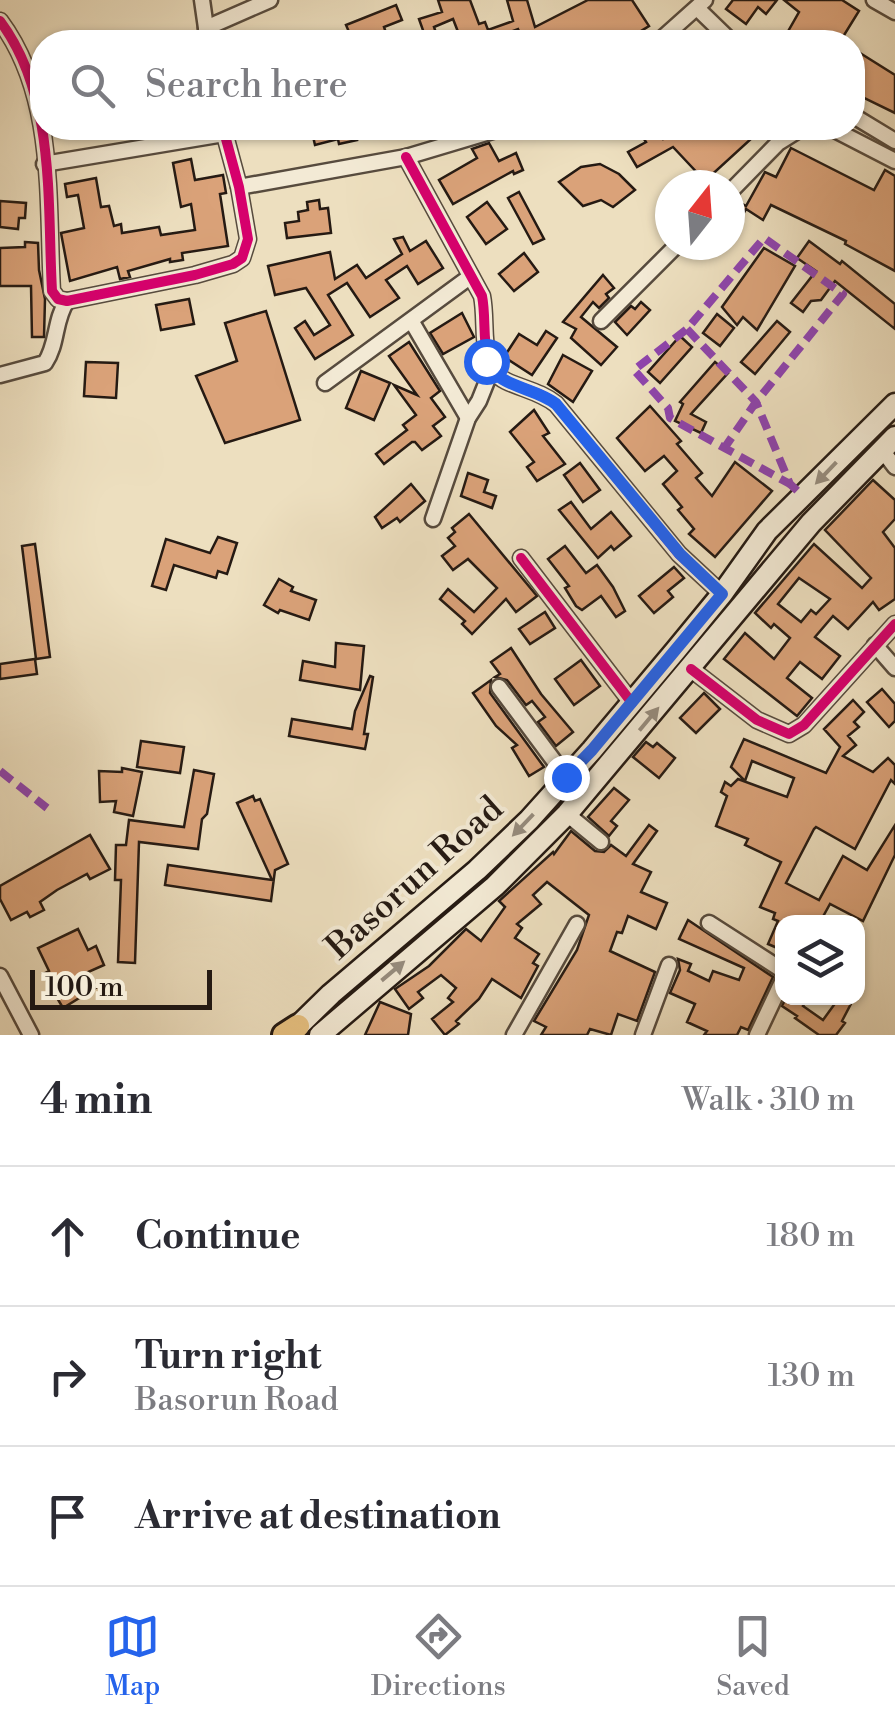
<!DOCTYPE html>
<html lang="en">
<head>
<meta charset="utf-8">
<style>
	:root { --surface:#fff; --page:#f2f2f3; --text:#2b2b33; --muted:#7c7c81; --line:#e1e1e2; --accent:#2563eb }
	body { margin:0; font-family:"Libre Bodoni",serif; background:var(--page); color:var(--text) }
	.controls { position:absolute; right:30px; bottom:30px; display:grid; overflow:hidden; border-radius:20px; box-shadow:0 2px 8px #0004 }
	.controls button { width:90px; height:90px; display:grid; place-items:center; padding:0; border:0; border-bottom:2px solid var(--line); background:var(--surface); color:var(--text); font:50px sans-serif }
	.compass { position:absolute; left:655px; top:170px; width:90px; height:90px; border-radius:50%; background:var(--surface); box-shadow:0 2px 8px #0004; rotate:17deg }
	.scale { position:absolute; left:30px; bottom:25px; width:182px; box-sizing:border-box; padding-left:10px; border:5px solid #251a13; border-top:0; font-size:28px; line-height:35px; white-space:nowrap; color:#251a13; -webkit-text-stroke:8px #f3ead5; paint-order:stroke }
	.stop { position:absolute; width:30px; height:30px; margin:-22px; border:8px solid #2563eb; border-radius:50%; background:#fff }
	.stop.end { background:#2563eb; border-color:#fff; box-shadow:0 2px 10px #0008 }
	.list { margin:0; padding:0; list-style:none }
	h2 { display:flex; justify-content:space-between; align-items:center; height:130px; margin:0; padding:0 40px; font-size:42px }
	h2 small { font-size:32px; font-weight:400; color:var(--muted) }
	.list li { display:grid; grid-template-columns:65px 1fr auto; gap:30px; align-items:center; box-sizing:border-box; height:140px; padding:0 40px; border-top:2px solid var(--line) }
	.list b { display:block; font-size:38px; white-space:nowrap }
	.list p { margin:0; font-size:32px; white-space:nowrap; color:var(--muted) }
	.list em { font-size:32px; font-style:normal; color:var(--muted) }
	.icon { flex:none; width:55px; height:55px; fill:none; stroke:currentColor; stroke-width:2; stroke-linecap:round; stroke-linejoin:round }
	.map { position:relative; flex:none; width:895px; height:1035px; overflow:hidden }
	.search { position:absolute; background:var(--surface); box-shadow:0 2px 8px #0004; left:30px; right:30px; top:30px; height:110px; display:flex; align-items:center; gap:25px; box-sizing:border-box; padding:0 35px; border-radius:40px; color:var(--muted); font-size:38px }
	.sheet { height:550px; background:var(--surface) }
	nav { display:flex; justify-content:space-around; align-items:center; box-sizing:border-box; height:140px; border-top:2px solid var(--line); background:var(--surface); font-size:28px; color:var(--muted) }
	nav a { display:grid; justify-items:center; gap:5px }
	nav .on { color:var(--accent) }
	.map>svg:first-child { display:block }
	.building { fill:#daa279; stroke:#251a13; stroke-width:2.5; fill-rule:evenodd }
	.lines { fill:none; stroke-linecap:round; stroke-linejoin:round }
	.minor-casing { stroke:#574b3e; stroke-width:19 }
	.secondary-casing { stroke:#251a13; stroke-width:25 }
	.trunk-casing { stroke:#251a13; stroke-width:28 }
	.minor { stroke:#f3ead5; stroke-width:14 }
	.secondary { stroke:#f3ead5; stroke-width:20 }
	.trunk { stroke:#e6c080; stroke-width:22 }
	.quiet { stroke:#8e44ad; stroke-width:8; stroke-dasharray:15 8; stroke-linecap:butt }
	.cycleway-casing { stroke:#f3ead5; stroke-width:16 }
	.cycleway { stroke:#d6006c; stroke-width:10 }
	.oneway { fill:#968c7e }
	.route { stroke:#2563eb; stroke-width:12 }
	.labels { text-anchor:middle; stroke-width:8; stroke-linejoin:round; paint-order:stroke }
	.street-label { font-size:35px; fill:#251a13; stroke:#f3ead5 }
</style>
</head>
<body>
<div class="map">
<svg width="895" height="1035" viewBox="0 0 895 1035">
	<rect width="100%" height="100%" fill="#eddfbf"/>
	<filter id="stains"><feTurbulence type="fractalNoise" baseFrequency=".002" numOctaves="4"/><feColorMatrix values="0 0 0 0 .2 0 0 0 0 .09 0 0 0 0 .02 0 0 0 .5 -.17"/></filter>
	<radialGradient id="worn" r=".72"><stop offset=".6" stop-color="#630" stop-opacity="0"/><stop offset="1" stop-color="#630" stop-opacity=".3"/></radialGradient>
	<g class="building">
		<polygon points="438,0 470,0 479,24 485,22 488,30 513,21 507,0 527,0 535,27 588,0 632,0 649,26 623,42 524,42 518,29 483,42 462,42 453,19 434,27 439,42 402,42 424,33 419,19 442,12"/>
		<polygon points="733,0 777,0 766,14 758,7 746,24 726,9"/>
		<polygon points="784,0 842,0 859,11 841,40 835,37 832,42 782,42 799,12"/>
		<polygon points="396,5 402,20 384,27 389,42 371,42 368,33 352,39 346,25"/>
		<polygon points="852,48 895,75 895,113 852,92"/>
		<polygon points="311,128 354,128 357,140 339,144 338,139 315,145"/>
		<polygon points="637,128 653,128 663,139 676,128 742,128 752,138 705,181 673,147 637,167 628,152 646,142"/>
		<polygon points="489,143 499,161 516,153 523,170 514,174 513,171 453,204 439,180 477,158 472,149"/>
		<polygon points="791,148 874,190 885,170 895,176 895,271 845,244 846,241 771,205 763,220 746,209 739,221 731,217 739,202 746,206 765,172 776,177"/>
		<polygon points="191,159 195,180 223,175 226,193 220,194 228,246 182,253 183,260 170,262 170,259 128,271 130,277 120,279 117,267 70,281 61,233 84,228 78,195 67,197 65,184 96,178 101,207 109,206 114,226 121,224 122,233 159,227 161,235 195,230 191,204 181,207 173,163"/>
		<polygon points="600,164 619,174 635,190 613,207 601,200 583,206 559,182 581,167"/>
		<polygon points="519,192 544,239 533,244 508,198"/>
		<polygon points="319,200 320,209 328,208 331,233 287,238 285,223 299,221 298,212 308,210 307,202"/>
		<polygon points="0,201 26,203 25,218 19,218 18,229 0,227"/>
		<polygon points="487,202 507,229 486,244 467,217"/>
		<polygon points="403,237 410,251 426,241 443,268 418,284 407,266 386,280 399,298 370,317 347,283 328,295 353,335 315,359 295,328 305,321 314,335 330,325 306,288 275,295 268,266 330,252 335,279 357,265 366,278 402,254 394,239"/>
		<polygon points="809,241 840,264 842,261 895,304 895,329 835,281 821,300 811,301 803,312 791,303 816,271 797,258"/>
		<polygon points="25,242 38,243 39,270 45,299 44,337 32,337 31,286 0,286 0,248 25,247"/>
		<polygon points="764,248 795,266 757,330 743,317 737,325 722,307"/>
		<polygon points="524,253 538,272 514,291 499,274"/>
		<polygon points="603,275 614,288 606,294 609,298 599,308 593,302 581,317 617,347 601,365 571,338 576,329 563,322"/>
		<polygon points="189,299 194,324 161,330 156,305"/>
		<polygon points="641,302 650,310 627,335 615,322 631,306 635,309"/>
		<polygon points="266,311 300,420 225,443 196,376 237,361 225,323"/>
		<polygon points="462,313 474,337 443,354 430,333"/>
		<polygon points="717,314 734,328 720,346 703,333"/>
		<polygon points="777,321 790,332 755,374 741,362"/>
		<polygon points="546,331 557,338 532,375 504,357 519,334 537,345"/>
		<polygon points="680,336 692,347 660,383 648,372"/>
		<polygon points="409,342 440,391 431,398 445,417 433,426 441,436 422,450 415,442 412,442 384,464 376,454 407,430 403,425 416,415 394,385 417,395 389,356"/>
		<polygon points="563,355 592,371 573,402 548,384"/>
		<polygon points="86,362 118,363 116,398 84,396"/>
		<polygon points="715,362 728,373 691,414 706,422 701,433 675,421 683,404 680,402"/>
		<polygon points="361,371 390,383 374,420 346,408"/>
		<polygon points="650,406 681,441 677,444 702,473 696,478 712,496 735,462 772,491 715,557 689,534 694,529 678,510 682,507 663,484 677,471 664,456 645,471 617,438"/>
		<polygon points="534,410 549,433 543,436 565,464 537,481 527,467 534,462 510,432"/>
		<polygon points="580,463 600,490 583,502 564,475"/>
		<polygon points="468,473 488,480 484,492 496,496 492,508 461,496"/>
		<path d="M873,480L895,500V519L883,532L895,548V599L879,610L873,602L848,629L833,616L815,637L840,656L822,679L800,662L787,678L812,698L797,716L724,659L745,633L774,659L790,638L774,624L771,628L755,613L814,544L862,588L871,578L825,530ZM799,578L830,599L816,614L811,610L801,622L778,604Z"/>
		<polygon points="411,484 425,501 400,522 397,518 382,528 375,517"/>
		<polygon points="571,502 591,529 611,512 631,536 614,550 611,546 598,558 559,510"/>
		<polygon points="469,514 537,596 516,612 506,599 472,634 462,624 465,621 440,599 448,589 474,612 497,588 468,559 453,570 442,556 455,546 448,538 455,532 452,528"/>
		<polygon points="218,537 237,543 227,574 218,571 216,578 174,565 166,590 152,586 166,539 210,553"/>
		<polygon points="35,544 50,657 36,659 22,546"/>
		<polygon points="565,546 586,573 597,565 613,587 625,611 616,617 601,596 582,610 576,606 565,588 569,586 548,559"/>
		<polygon points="674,567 684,578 668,591 673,597 654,613 639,596"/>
		<polygon points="279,579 293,587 291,591 316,600 309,620 280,610 278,613 264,605"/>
		<polygon points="545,612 555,628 530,644 519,629"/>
		<polygon points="336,643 364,646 360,690 300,680 303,661 335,667"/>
		<polygon points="511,648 541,694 573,732 556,746 538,722 545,717 532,701 526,705 507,680 495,677 500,674 491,662"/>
		<polygon points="35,659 37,674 0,679 0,664"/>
		<polygon points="581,660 600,686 574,705 555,679"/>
		<polygon points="370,676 373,677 364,734 368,734 365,749 289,736 292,719 352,729 355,711"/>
		<polygon points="491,680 490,693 544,767 529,776 512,748 517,745 496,726 473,693"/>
		<polygon points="882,689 895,704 895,721 889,727 867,702"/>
		<polygon points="704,693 720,709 696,733 680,718"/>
		<polygon points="853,700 864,712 854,722 859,727 848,736 856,745 843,756 873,772 888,758 895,765 895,784 891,780 855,849 816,827 814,829 786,883 819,900 843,856 867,870 895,825 895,855 863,921 830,904 820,922 782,922 782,950 768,944 778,921 773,919 775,913 760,907 781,862 745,845 748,839 716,826 727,796 721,792 725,782 731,786 738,779 787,797 794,778 752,761 745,781 731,767 744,739 826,773 840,747 824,729"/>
		<polygon points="141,741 184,747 180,773 137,767"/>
		<polygon points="646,742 653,747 657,743 675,758 659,778 633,757"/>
		<polygon points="122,768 142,772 133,816 114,812 116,801 100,802 99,771 122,772"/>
		<polygon points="194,770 214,774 207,814 202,819 198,849 139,842 135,963 118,962 121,880 115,880 116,845 126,845 129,820 184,827"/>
		<polygon points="614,788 629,800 611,821 617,826 609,836 588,817"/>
		<polygon points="253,796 255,801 260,799 288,864 275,870 271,901 165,885 168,865 272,880 237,803"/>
		<polygon points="649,825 657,831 633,864 651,872 641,892 667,903 656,929 628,916 622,933 617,932 610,951 655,972 637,1021 618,1014 611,1035 590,1029 587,1035 541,1035 546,1027 534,1021 577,950 589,915 547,882 533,895 541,904 517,924 522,928 515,938 539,954 533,963 538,966 521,998 492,979 479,999 456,1021 459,1024 445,1035 432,1019 453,1002 448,998 456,988 441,975 418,992 423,998 409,1009 395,989 429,966 466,929 481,941 505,907 499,901 553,852 554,854 571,831 595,851 604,852 611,845 626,856"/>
		<polygon points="90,835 110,869 90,879 87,874 57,890 40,902 44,910 30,917 27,912 11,920 0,899 0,886"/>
		<polygon points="688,920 773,977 748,1030 741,1027 737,1035 704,1035 707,1031 687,1022 695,1004 670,993 680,970 678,959 691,964 688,971 709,981 713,971 739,980 744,968 679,939"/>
		<polygon points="78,929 88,950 96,946 104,965 88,972 97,987 63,1008 43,974 49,971 38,948"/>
		<polygon points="786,998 808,998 803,1006 823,1020 839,998 854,998 842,1021 845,1023 836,1035 819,1035 795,1018 797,1016 782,1006"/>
		<polygon points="380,1002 411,1014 408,1035 365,1035"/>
	</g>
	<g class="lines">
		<defs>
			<g id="minor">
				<polyline points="202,0 208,42"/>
				<polyline points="874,0 895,12"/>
				<polyline points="698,9 732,42"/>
				<path d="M0,21C56,96 47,201 52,291L58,299L67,301L195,275L233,264L242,258L248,239L239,187L223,128"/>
				<polyline points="206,28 270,0"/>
				<polyline points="658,42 705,0"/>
				<polyline points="852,115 895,141"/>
				<polyline points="831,128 895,161"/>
				<path d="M406,157L482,296C488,325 477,367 506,381C523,389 541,392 556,404L679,554L722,594"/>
				<polyline points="44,164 224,134"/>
				<polyline points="239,187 406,157 503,128"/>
				<polyline points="730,192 778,143 802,128"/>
				<polyline points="601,321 677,245"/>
				<polyline points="412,322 468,418"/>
				<path d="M0,375L45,363C58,344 54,320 67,301"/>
				<polyline points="325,383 471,276"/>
				<polyline points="882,450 895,467"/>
				<polyline points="433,519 468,418 479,401 491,371"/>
				<polyline points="521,558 632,703"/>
				<polyline points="875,645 895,668"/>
				<polyline points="691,669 757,720 789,734 804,725 895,624"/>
				<polyline points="499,687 566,777"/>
				<polyline points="567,814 601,842"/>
				<polyline points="709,923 782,970"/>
				<polyline points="0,976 31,1035"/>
				<polyline points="514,1035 577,924"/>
				<polyline points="643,1035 669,965"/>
				<polyline points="757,1035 782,982"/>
			</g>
			<g id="secondary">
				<polyline points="289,1035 331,994 477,870 529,820 592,750 676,650 722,594 767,531 895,404"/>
				<polyline points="320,1035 495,886 567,814 811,523 895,437"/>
			</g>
			<polyline id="trunk" points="284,1035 298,1026"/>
		</defs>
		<use href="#minor" class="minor-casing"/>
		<use href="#secondary" class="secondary-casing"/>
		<use href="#trunk" class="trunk-casing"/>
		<use href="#minor" class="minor"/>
		<use href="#secondary" class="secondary"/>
		<use href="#trunk" class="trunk"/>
		<g class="quiet">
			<polyline points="687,329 756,402 790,484 803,496"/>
			<polyline points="723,450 756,402 843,294 764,238 687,329 634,370 668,408 670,418 790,484"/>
			<polyline points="0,771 47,808"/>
		</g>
		<defs>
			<g id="cycleway">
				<path d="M0,21C56,96 47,201 52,291L58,299L67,301L195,275L233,264L242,258L248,239L239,187L223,128"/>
				<path d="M406,157L482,296C488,325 477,367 506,381C523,389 541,392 556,404L679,554L722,594"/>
				<polyline points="521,558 632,703"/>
				<polyline points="691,669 757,720 789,734 804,725 895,624"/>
			</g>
		</defs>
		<use href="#cycleway" class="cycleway-casing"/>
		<use href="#cycleway" class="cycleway"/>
	</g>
	<defs><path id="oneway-solid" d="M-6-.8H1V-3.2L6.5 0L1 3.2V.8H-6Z" transform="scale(2.5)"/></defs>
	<g class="oneway">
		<use href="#oneway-solid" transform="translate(826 473) rotate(134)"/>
		<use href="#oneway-solid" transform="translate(649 719) rotate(-50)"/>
		<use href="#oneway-solid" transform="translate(523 825) rotate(134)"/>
		<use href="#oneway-solid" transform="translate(393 971) rotate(-40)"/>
	</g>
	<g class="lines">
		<path class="route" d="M486,361C498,388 535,387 556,404L680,554L722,594L592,750L566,777"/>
	</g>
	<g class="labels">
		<g class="street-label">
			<text transform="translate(414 877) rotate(-42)" y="12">Basorun Road</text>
		</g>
	</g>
	<rect width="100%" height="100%" filter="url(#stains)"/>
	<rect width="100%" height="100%" fill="url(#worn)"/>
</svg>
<div class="controls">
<button><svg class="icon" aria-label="layers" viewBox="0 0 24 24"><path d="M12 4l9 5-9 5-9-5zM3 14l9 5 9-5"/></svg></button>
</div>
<svg class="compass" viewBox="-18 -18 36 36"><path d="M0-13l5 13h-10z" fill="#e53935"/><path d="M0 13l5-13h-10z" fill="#7c7c81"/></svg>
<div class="scale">100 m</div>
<div class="stop" style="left:486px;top:361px"></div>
<div class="stop end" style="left:566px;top:777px"></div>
<div class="search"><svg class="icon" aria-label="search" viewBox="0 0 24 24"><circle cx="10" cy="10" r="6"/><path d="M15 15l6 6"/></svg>Search here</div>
</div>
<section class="sheet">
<h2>4 min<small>Walk · 310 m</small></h2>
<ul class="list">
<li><svg class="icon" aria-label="ahead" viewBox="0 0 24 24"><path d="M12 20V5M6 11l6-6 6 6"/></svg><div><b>Continue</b></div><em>180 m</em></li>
<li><svg class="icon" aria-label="right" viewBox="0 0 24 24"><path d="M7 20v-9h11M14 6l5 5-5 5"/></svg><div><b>Turn right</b><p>Basorun Road</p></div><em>130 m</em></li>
<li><svg class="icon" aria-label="arrive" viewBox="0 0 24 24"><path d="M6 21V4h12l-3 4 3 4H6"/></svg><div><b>Arrive at destination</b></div></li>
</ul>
</section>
<nav>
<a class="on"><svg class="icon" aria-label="map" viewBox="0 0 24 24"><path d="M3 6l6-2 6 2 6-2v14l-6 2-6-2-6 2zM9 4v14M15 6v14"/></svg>Map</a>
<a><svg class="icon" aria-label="directions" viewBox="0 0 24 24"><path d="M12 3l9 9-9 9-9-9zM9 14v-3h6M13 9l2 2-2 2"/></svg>Directions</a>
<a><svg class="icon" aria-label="saved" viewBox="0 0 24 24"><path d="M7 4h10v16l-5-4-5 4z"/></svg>Saved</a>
</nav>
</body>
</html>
